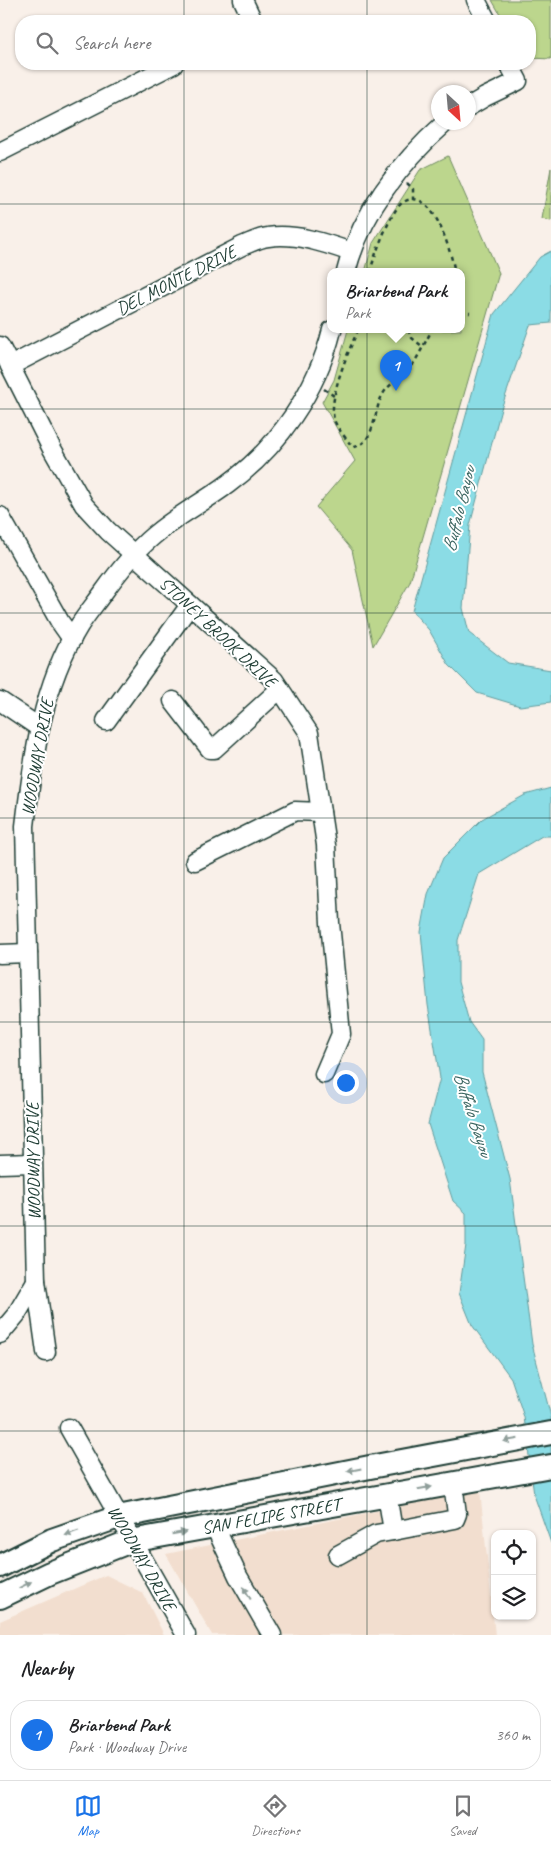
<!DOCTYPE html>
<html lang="en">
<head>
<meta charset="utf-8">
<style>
	:root { --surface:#fff; --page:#f6f6f6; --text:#202124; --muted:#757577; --line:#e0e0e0; --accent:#1a73e8 }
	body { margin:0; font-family:Caveat,sans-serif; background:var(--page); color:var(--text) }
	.controls { position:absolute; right:15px; bottom:15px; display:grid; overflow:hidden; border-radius:10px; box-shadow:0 1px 4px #0004 }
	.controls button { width:45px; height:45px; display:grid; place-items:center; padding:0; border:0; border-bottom:1px solid var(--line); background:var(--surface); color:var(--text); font:25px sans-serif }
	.compass { position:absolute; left:431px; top:85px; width:45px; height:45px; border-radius:50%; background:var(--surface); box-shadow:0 1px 4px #0004; rotate:154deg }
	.you { position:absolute; left:345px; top:1082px; width:18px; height:18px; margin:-12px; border:4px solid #fff; border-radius:50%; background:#1a73e8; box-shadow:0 0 0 8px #1a73e833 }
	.badge { display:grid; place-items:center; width:32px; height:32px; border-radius:50%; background:var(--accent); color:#fff; font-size:16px; font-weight:700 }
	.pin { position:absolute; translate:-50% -41px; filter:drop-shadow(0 1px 2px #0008) }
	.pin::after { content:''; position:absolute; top:26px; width:18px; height:15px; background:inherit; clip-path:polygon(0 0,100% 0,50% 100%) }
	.popup { position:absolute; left:327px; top:268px; width:138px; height:65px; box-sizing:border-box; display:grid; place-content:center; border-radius:10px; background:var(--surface); filter:drop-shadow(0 1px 4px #0005); font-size:16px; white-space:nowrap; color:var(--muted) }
	.popup b { font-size:19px; color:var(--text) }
	.popup::after { content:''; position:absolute; left:50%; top:100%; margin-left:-10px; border:10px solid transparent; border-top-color:var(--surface) }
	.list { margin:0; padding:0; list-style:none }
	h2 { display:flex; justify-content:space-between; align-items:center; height:65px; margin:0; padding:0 20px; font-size:21px }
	h2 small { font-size:16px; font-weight:400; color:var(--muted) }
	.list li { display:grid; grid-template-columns:32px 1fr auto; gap:15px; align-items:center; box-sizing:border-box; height:70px; margin:0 10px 10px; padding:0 10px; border:1px solid var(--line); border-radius:20px }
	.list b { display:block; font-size:19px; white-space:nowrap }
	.list p { margin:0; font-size:16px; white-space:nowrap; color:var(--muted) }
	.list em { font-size:16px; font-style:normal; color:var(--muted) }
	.icon { flex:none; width:28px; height:28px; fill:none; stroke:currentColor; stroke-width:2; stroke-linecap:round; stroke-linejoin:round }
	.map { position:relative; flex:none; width:551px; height:1635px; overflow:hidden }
	.search { position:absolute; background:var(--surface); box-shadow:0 1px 4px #0004; left:15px; right:15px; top:15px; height:55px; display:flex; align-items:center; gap:12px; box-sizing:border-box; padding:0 18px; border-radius:20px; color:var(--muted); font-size:19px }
	.sheet { height:145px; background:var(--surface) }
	nav { display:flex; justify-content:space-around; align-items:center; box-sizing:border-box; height:70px; border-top:1px solid var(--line); background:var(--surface); font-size:14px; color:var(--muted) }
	nav a { display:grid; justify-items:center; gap:2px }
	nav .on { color:var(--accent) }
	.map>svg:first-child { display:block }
	.built { fill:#f2decf }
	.green { fill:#bcd68d; stroke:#6e8a60 }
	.water { fill:#8bdce5; stroke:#609c9e }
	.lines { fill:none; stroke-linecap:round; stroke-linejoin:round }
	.minor-casing { stroke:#1f3d34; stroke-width:21 }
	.major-casing { stroke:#1f3d34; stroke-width:26 }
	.path { stroke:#1f3d34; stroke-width:2.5; stroke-dasharray:4 4; stroke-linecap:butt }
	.minor { stroke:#fff; stroke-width:18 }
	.major { stroke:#fff; stroke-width:22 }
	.oneway { fill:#8f9e9a }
	.grid { fill:none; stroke:#1f3d34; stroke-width:1; stroke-opacity:0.55 }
	.labels { text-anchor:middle; stroke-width:4; stroke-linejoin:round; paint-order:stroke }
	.street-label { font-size:18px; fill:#1f3d34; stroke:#fff }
	.water-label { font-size:19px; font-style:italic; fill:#3a6560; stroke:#fff }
</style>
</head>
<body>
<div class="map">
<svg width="551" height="1635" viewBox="0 0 551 1635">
	<rect width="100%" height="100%" fill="#f9f0e9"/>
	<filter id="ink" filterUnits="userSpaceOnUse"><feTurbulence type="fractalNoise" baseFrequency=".02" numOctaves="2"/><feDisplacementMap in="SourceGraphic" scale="10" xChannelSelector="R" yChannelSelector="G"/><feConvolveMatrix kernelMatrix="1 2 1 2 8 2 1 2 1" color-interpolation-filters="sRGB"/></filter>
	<g filter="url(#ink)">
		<g class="built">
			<polygon points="480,1490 495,1635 212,1635 166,1554"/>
			<polygon points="106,1575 143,1593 164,1635 0,1635 0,1621"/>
		</g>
		<g class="green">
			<polygon points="492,0 551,0 551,59 530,58 530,21 504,21"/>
			<polygon points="448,156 499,273 410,582 373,646 352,550 316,507 355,461 322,402 334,380 348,330 461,330 461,272 365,272 373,243 420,170"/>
			<polygon points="551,168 551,221 542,219"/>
		</g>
		<g class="water">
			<polygon points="551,251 551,323 530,325 501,409 470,525 463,608 469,633 508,663 551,670 551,702 520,706 477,693 449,665 429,630 412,611 494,314 540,257"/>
			<polygon points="551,788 551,836 542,836 479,874 458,940 458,982 469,1022 482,1040 482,1072 510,1179 532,1344 551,1417 551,1543 534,1495 524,1417 511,1378 472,1325 459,1293 466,1245 466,1213 453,1201 428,1124 440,1078 428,1005 421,932 428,894 443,858 482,819 525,795"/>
		</g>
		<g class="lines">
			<defs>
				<g id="minor">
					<polyline points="243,0 253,21"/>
					<polyline points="476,0 487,21"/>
					<polyline points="468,107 485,97 518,81 509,64"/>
					<polyline points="0,152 174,64"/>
					<path d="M346,272C361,213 401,162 446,122"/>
					<polyline points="0,346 51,447 84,505 108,531 274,680 309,733 326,845 330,923 341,1034 324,1074"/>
					<path d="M10,366L242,246C250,243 259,238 268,237C296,233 325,243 351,252"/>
					<polyline points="0,516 60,622 72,639"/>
					<polyline points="0,701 40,728"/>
					<polyline points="173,701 210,749 214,749 280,689"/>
					<polyline points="106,721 190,605"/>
					<polyline points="195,861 295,811 321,812"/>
					<polyline points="0,954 28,953"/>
					<polyline points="0,1164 32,1163"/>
					<polyline points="0,1334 16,1315 36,1281"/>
					<path d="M46,1352L36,1281L25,826C33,758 42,686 79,626C86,615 95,604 103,593C118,572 134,552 153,536C176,516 204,502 228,484C278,448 317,390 332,330"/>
					<polyline points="69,1428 186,1635"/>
					<polyline points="215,1527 238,1576 272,1635"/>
					<polyline points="393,1531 455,1519 457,1514 453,1483"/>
					<polyline points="338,1555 376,1534 393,1531 387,1494"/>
				</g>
				<g id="major">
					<polyline points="0,1566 52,1540 118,1517 370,1467 551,1433"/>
					<polyline points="0,1597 50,1573 131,1541 551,1466"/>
				</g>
			</defs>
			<use href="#minor" class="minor-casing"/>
			<use href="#major" class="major-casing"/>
			<g class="path">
				<polyline points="407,183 413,189 413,200"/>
				<path d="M370,272C374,257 390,212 402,203C433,182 451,254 455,272"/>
				<polyline points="461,312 470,313"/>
				<path d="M358,330C349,350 328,397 334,419C336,427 345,437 351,445L355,447C376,441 373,411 383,394C389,383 403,378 411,367C419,356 425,342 432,330"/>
				<polyline points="408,330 412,338 422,346"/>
				<polyline points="324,389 334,396"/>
			</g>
			<use href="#minor" class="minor"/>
			<use href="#major" class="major"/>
		</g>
		<defs><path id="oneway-solid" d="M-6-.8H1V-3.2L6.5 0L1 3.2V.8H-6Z" transform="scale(1.25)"/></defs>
		<g class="oneway">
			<use href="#oneway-solid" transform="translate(511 1440) rotate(170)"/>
			<use href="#oneway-solid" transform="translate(354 1470) rotate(169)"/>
			<use href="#oneway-solid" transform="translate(425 1488) rotate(-9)"/>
			<use href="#oneway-solid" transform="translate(72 1533) rotate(160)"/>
			<use href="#oneway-solid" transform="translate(179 1533) rotate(-10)"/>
			<use href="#oneway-solid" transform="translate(25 1585) rotate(-27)"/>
			<use href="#oneway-solid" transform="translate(247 1593) rotate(-120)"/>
		</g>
	</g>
	<path class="grid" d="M184,0V21M367,0V21M184,64V1635M367,64V1635M0,204H551M0,409H551M0,613H551M0,818H551M0,1022H551M0,1226H551M0,1431H551"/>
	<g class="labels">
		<g class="street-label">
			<text transform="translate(176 280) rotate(-27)" y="6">DEL MONTE DRIVE</text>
			<text transform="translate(218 632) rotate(43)" y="6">STONEY BROOK DRIVE</text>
			<text transform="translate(37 757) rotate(-80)" y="6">WOODWAY DRIVE</text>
			<text transform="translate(33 1161) rotate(-91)" y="6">WOODWAY DRIVE</text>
			<text transform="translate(271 1516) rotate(-10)" y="6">SAN FELIPE STREET</text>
			<text transform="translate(142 1558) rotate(60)" y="6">WOODWAY DRIVE</text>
		</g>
		<g class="water-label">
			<text transform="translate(458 509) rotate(-76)" y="7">Buffalo Bayou</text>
			<text transform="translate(474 1114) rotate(72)" y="7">Buffalo Bayou</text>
		</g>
	</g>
</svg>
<div class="controls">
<button><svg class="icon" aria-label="locate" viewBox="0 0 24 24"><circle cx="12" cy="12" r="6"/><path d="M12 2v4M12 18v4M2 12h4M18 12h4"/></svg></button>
<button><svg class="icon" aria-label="layers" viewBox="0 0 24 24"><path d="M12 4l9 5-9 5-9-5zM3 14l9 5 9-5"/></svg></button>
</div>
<svg class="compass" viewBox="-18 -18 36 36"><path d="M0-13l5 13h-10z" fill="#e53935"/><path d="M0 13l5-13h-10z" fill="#757577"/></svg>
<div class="you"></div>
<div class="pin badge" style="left:396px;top:391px">1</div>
<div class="popup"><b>Briarbend Park</b>Park</div>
<div class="search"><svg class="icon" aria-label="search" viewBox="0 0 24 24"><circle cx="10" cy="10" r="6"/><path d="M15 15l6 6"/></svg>Search here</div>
</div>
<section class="sheet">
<h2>Nearby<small></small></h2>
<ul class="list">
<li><span class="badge">1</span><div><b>Briarbend Park</b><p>Park · Woodway Drive</p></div><em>360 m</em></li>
</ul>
</section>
<nav>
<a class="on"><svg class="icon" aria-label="map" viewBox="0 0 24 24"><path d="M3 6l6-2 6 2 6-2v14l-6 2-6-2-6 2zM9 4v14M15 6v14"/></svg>Map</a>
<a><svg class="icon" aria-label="directions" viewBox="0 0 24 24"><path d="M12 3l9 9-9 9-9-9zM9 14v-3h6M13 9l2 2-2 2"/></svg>Directions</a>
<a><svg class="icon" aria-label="saved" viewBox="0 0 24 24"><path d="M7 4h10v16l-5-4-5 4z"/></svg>Saved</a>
</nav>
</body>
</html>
